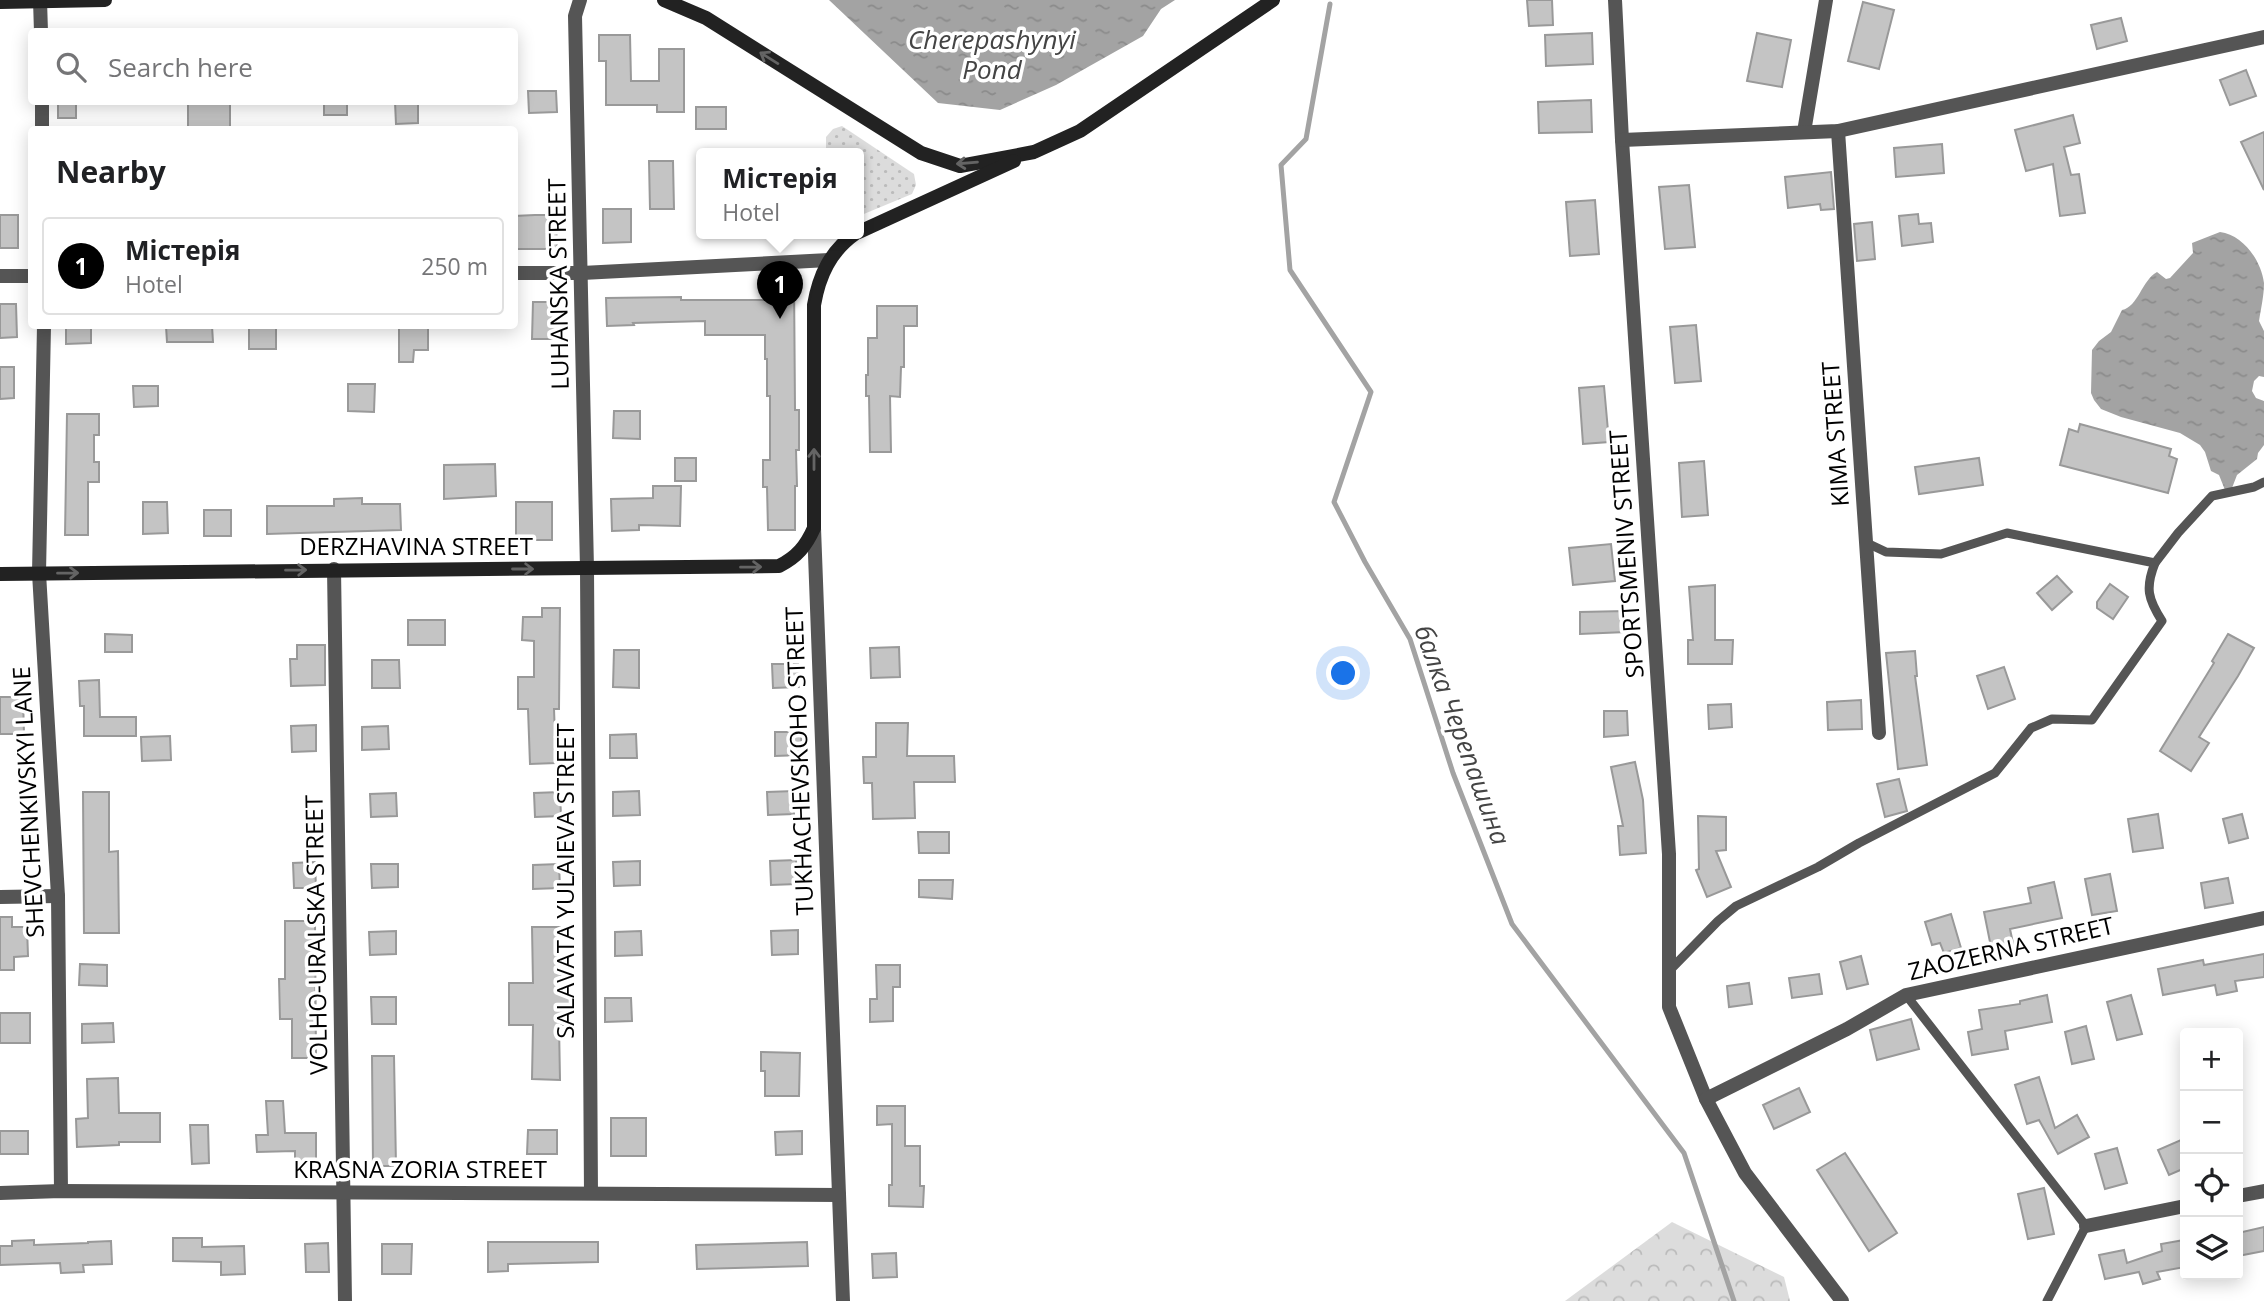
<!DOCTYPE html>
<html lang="en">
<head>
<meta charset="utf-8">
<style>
	:root { --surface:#fff; --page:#f2f2f2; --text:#202124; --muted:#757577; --line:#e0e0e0; --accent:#000 }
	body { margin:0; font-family:"Open Sans",sans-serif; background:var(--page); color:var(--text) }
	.controls { position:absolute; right:21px; bottom:21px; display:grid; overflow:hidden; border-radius:7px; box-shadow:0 4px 18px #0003 }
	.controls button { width:63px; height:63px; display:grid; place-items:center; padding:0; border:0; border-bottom:2px solid var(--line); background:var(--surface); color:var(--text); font:35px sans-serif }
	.you { position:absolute; left:1344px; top:674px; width:24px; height:24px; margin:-18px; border:5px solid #fff; border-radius:50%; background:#1a73e8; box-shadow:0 0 0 10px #1a73e833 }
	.badge { display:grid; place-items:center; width:46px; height:46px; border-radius:50%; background:var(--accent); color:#fff; font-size:23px; font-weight:700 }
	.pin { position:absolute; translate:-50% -58px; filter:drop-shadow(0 2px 4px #0008) }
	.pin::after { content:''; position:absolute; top:37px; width:24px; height:21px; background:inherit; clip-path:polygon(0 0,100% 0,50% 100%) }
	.popup { position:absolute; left:696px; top:148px; width:168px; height:91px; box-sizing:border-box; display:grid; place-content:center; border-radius:7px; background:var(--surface); filter:drop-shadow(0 2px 5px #0005); font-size:23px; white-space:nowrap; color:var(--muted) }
	.popup b { font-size:26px; color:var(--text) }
	.popup::after { content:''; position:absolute; left:50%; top:100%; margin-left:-14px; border:14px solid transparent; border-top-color:var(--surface) }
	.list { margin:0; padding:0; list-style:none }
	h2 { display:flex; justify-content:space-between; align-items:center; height:91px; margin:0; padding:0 28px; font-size:30px }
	h2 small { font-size:23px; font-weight:400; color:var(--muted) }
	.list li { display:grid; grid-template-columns:46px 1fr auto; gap:21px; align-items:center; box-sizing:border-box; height:98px; margin:0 14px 14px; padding:0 14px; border:2px solid var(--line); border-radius:7px }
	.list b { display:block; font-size:26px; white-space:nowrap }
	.list p { margin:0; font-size:23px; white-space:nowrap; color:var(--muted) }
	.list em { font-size:23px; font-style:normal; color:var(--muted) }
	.icon { flex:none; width:38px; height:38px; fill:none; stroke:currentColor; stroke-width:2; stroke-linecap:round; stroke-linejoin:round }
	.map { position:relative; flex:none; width:2264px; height:1301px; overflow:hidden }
	.search { position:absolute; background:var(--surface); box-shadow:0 4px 18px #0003; left:28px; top:28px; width:490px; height:77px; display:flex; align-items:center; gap:18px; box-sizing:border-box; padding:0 24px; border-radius:7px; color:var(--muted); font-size:26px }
	.panel { position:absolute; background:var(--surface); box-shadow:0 4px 18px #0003; left:28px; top:126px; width:490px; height:203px; border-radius:7px }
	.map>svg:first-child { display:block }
	.grass { fill:url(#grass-dots) }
	.forest { fill:url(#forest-crowns) }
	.water { fill:url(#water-ripples) }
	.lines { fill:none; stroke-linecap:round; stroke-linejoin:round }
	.stream { stroke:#a3a3a3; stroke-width:5 }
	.building { fill:#c4c4c4; stroke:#999; stroke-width:2 }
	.lane { stroke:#555; stroke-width:9 }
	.street { stroke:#555; stroke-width:14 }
	.secondary { stroke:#222; stroke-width:14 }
	.oneway { stroke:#646464 }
	.labels { text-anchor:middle; stroke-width:7; stroke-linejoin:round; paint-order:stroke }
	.street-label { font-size:24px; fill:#000; stroke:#fff }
	.water-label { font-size:26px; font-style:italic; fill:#444; stroke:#fff }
</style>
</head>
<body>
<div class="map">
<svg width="2264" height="1301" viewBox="0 0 2264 1301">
	<defs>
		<pattern id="grass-dots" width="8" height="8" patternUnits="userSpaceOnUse" patternTransform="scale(1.75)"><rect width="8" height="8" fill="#dcdcdc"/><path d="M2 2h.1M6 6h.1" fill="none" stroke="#bbb" stroke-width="1.8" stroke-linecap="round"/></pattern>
		<pattern id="forest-crowns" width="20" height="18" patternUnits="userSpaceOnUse" patternTransform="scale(1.75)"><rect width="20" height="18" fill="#dcdcdc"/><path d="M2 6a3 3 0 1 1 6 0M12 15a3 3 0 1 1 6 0" fill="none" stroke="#bbb"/></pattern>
		<pattern id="water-ripples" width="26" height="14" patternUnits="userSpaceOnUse" patternTransform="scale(1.75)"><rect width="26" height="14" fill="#a3a3a3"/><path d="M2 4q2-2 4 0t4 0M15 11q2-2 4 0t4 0" fill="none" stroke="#8b8b8b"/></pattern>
	</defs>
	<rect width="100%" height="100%" fill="#fff"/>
	<polygon class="grass" points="842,126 914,174 916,185 912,194 859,216 859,153 826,153 826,137 833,129"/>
	<polygon class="forest" points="1672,1222 1784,1277 1790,1301 1565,1301"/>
	<g class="water">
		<polygon points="829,0 1175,0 1161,9 1143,36 1056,85 1000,110 938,103"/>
		<path d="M2220,232C2243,235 2261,260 2264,283C2264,296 2261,308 2259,321L2264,331V377L2259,376L2254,381L2252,391L2256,398L2264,401V445L2258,453L2257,459L2237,475L2232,488L2225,490L2219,475L2211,471L2205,452L2200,445L2180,433L2121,417L2101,409L2094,400L2091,393L2092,350L2099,341L2111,332L2122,310C2138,307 2142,280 2157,272L2166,279L2170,278L2193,253L2192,243Z"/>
	</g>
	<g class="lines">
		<polyline class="stream" points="1330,4 1306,139 1281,165 1290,270 1371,392 1334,502 1365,562 1410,639 1453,773 1512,924 1684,1153 1734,1301"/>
	</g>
	<g class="building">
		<polygon points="1527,0 1552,0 1553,25 1529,26"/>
		<polygon points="1863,2 1894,10 1879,69 1848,61"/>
		<polygon points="2121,18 2127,41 2097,49 2091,25"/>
		<polygon points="1592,33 1593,64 1546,66 1545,35"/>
		<polygon points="1757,33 1791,40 1782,87 1747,81"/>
		<polygon points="599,35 630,35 631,81 659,81 659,49 684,49 684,112 657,112 657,105 606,105 606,61 599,61"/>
		<polygon points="2246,70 2256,96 2230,105 2220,80"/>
		<polygon points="528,91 556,91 557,112 529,113"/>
		<polygon points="1591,100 1592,132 1539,133 1538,102"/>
		<rect x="58" y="102" width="18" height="16"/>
		<rect x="188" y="102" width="42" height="28"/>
		<rect x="324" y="102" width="23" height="13"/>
		<polygon points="395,102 418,102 418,123 396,124"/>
		<rect x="696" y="107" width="30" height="22"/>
		<polygon points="2073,115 2080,143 2064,147 2071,175 2079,174 2085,213 2060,216 2053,164 2026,171 2015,130"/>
		<polygon points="2264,132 2264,190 2241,142"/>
		<polygon points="1942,144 1944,173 1896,177 1894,148"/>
		<polygon points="649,161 673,161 674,209 650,209"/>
		<polygon points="1831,172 1834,209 1821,210 1820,204 1788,208 1785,177"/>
		<polygon points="1689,185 1695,247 1665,249 1659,187"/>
		<polygon points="1595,200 1599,254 1570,256 1566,202"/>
		<polygon points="603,209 631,209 631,242 603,243"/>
		<polygon points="1918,214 1919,224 1931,223 1933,242 1902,246 1899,216"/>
		<rect x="0" y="215" width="18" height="33"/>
		<polygon points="535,215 556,215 557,249 514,249 514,216"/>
		<polygon points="1872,222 1875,259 1857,261 1854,224"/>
		<polygon points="794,279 795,410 799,410 799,450 796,450 797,486 795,486 795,530 768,530 767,487 763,487 763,460 770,460 770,396 767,396 767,359 765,359 765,335 705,335 705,321 633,323 634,325 607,326 606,298 681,297 681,300 765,300 764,280"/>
		<polygon points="533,302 557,302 557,339 532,339"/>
		<polygon points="0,304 16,304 17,337 0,338"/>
		<polygon points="877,306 917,306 917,326 904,326 904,367 901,367 900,397 890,396 891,452 870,452 869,396 866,396 866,375 868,375 868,338 877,338"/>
		<polygon points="1696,325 1701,381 1675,383 1670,327"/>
		<polygon points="66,326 91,326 91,343 66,344"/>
		<polygon points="166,326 212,326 213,342 167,342"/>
		<rect x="249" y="326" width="27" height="23"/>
		<polygon points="399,326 428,326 428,350 414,350 413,362 399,362"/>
		<polygon points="0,367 14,367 14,398 0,399"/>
		<polygon points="348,384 375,384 374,412 348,411"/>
		<polygon points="133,386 158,386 158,406 134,407"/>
		<polygon points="1604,386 1609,442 1583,444 1579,388"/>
		<polygon points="614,411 640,411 640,439 613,438"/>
		<polygon points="67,414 99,414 99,435 94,435 94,462 99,462 99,482 88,482 88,535 65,535"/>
		<polygon points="2080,424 2171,449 2169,456 2177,459 2168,493 2060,465 2069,429 2078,432"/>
		<rect x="675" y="458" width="21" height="23"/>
		<polygon points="1979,458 1983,485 1919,494 1915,467"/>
		<polygon points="1704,461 1708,515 1682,517 1679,463"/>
		<polygon points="495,464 496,496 444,499 444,465"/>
		<polygon points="653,486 681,486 680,526 639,525 639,530 612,531 611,499 653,498"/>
		<polygon points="362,498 362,504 400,504 401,530 267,534 267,506 334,506 334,499"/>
		<polygon points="143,502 167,502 168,533 143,534"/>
		<rect x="516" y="502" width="36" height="38"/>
		<rect x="204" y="510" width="27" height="26"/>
		<polygon points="1611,544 1615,581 1573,585 1569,548"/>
		<polygon points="2057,576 2072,592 2052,610 2037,593"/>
		<polygon points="2110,584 2128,597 2113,619 2097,608 2097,602"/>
		<polygon points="1715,585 1715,640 1733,640 1732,664 1688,664 1688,640 1693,640 1689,587"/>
		<polygon points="542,608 560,608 559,709 554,709 556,763 530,764 528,709 518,709 518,677 534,677 534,641 522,640 523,617 542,617"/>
		<polygon points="1625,611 1626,632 1580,634 1580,612"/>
		<rect x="408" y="620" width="37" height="25"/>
		<polygon points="105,634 132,635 132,652 105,652"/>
		<polygon points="2228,634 2254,648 2238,676 2199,737 2209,743 2191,771 2160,751 2214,663 2212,661"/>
		<polygon points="297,645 325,645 325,685 291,686 290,659 297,659"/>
		<polygon points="899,647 900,677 871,678 870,648"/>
		<polygon points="614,650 639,650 639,688 613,687"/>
		<polygon points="1915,651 1917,676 1915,676 1927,765 1898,769 1886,653"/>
		<polygon points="372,660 399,660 400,688 372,688"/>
		<polygon points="772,664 798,664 799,687 773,688"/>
		<polygon points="2004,667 2015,699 1988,709 1977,676"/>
		<polygon points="99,680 100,717 136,717 136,736 84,736 84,706 80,706 79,681"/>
		<polygon points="0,697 23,697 24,734 0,734"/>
		<polygon points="1861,700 1862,729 1828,730 1827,702"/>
		<polygon points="1731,704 1732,727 1709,729 1708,705"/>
		<polygon points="1604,711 1627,711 1628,735 1604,737"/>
		<polygon points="876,723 908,723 907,756 954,756 955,782 914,782 915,818 873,819 872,783 864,783 863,757 876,757"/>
		<polygon points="316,725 316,751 292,752 291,726"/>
		<polygon points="388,726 389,749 362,750 362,727"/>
		<polygon points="775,732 801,732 802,755 775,756"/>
		<polygon points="636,734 637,758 610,758 610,735"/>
		<polygon points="170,736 171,760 142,761 141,737"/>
		<polygon points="1635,762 1643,800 1646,853 1620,855 1618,826 1623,826 1611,767"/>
		<polygon points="1899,779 1907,811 1885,817 1877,784"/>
		<polygon points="639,791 640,815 613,816 613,792"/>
		<polygon points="794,791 794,814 768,815 767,792"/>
		<polygon points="83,792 109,792 109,852 118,851 119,933 84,933"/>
		<polygon points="560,792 561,816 535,817 534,793"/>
		<polygon points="396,793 397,816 371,817 370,794"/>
		<polygon points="2158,814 2163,848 2133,852 2128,819"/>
		<polygon points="2242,814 2248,838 2229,843 2223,819"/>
		<polygon points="1698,816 1726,817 1726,850 1716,851 1731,887 1707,897 1696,870 1699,869"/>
		<polygon points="918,832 949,832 949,853 919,853"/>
		<polygon points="796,860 797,884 771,885 770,861"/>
		<polygon points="640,861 640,885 614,886 613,862"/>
		<polygon points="315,862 316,888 294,888 293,863"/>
		<polygon points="371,864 398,864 398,887 372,888"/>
		<polygon points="559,864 560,888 533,889 533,865"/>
		<polygon points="2110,874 2117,911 2092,915 2085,879"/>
		<polygon points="2228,878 2233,903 2205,908 2201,883"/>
		<polygon points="919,880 953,880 952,899 919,897"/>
		<polygon points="2054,882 2062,918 2010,929 2014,948 1992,952 1984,912 2031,903 2028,888"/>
		<polygon points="1951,914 1961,948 1944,953 1940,943 1932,945 1925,922"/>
		<polygon points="0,917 12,917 12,927 27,927 28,956 14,957 14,970 0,970"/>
		<polygon points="285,921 315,921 316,1058 292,1058 292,1019 280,1019 279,979 285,979"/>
		<polygon points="532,927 560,927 561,983 570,983 570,1025 559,1025 560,1080 532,1079 533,1025 509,1025 509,983 533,983"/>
		<polygon points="798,930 798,954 772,955 771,931"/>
		<polygon points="396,931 396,954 370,955 369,932"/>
		<polygon points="641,931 642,955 615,956 615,932"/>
		<polygon points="2264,954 2264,977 2235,981 2237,991 2217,995 2215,985 2163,995 2158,969 2203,960 2204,965"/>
		<polygon points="1861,956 1868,984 1847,989 1840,962"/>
		<polygon points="80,964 107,965 107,986 79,985"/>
		<polygon points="876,965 900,965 900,987 893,987 893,1021 870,1022 870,999 877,999"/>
		<polygon points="1819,974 1822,994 1792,998 1789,978"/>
		<polygon points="1749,983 1752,1004 1729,1007 1727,986"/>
		<polygon points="2047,995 2052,1022 2005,1031 2008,1049 1972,1055 1968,1032 1982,1029 1979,1010 2020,1004 2020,1001"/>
		<polygon points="2131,995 2142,1034 2117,1040 2107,1002"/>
		<polygon points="371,997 396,997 396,1024 372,1024"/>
		<polygon points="605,998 631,998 632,1021 605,1022"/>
		<rect x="0" y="1013" width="30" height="30"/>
		<polygon points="1911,1019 1919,1049 1877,1060 1870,1030"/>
		<polygon points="113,1023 114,1042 82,1043 82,1024"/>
		<polygon points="2086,1026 2094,1059 2072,1064 2065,1032"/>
		<polygon points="761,1052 800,1053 799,1096 765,1096 765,1071 761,1071"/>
		<polygon points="372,1056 394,1056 396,1166 373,1166"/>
		<polygon points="2039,1077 2055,1128 2077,1115 2089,1137 2058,1154 2039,1120 2027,1124 2015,1085"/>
		<polygon points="118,1078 119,1113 160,1113 160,1142 119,1142 119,1145 77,1147 76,1119 88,1118 87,1079"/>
		<polygon points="1799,1088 1810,1112 1774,1129 1763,1105"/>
		<polygon points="266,1101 283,1101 285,1133 316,1133 316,1164 295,1164 295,1151 257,1152 256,1135 268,1135"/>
		<polygon points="877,1106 905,1106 905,1146 920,1146 920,1186 924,1186 923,1207 889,1206 889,1185 892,1185 892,1124 877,1125"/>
		<rect x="611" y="1118" width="35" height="38"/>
		<polygon points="190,1125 208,1125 209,1163 192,1164"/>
		<polygon points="528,1130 557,1130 557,1154 527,1154"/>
		<rect x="0" y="1131" width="28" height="23"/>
		<polygon points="802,1131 802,1154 776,1155 775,1132"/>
		<polygon points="2181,1140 2185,1149 2185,1168 2169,1175 2158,1150"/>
		<polygon points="2117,1148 2127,1183 2105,1189 2095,1154"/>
		<polygon points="1845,1153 1897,1233 1869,1251 1817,1170"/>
		<polygon points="2044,1188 2054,1234 2028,1239 2018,1194"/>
		<polygon points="2264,1227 2264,1251 2238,1256 2238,1233"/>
		<polygon points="173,1238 202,1238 202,1247 244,1246 245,1274 221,1275 221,1262 173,1261"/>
		<polygon points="34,1240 34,1245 88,1243 88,1242 111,1241 112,1264 83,1265 84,1272 61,1273 60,1263 0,1265 0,1246 12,1246 12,1241"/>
		<polygon points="2184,1240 2185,1267 2157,1272 2160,1279 2143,1284 2139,1272 2105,1279 2099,1255 2124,1250 2127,1263 2162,1251 2161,1244"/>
		<polygon points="488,1242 598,1242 598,1262 508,1264 508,1271 488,1272"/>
		<polygon points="807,1242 808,1266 697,1269 696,1245"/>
		<polygon points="328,1243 329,1272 306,1272 305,1244"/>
		<polygon points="382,1244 412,1244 411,1274 382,1274"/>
		<polygon points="896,1253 897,1277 873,1278 872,1254"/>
	</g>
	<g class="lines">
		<g class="lane">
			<polyline points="1867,543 1886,552 1941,554 2007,533 2155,563 2178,533 2212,496 2254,487 2264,482"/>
			<path d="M1669,971L1718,921L1736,906L1818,867L1859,843L1995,773L2031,728L2052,719L2092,720L2162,621C2148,599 2145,588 2155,563"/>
			<polyline points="1906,995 2086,1226 2047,1301"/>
		</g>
		<g class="street">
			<polyline points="40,0 41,32"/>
			<polyline points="580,0 575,16 587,569 591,1193"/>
			<polyline points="1615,0 1622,140 1669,854 1669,1007 1706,1099 1745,1173 1842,1301"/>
			<polyline points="42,102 42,130"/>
			<polyline points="1838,131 1879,733"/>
			<polyline points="1804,132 1826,0"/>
			<polyline points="1622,140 1838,131 2264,37"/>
			<polyline points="514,273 582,273 829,260"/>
			<polyline points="0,276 32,276"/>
			<polyline points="44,326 39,573 58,896 61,1191"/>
			<polyline points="814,528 843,1301"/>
			<polyline points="334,569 345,1301"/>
			<polyline points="0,897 58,896"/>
			<polyline points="1706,1099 1847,1029 1906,995 2264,918"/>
			<polyline points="0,1193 61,1191 839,1195"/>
			<polyline points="2238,1196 2264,1191"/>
			<polyline points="2086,1226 2185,1206"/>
		</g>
		<g class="secondary">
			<polyline points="664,0 706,18 921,153 960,166 1034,152 1080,131 1273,0"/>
			<polyline points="0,2 105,0"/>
			<polyline points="859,232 1014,161"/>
			<path d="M0,574L779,566C797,557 806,546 814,528V305C819,276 830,251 856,233"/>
		</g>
	</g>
	<defs><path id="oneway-shaft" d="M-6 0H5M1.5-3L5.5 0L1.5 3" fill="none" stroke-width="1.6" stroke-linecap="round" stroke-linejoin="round" transform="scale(1.75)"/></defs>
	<g class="oneway">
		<use href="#oneway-shaft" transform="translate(769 58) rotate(-148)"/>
		<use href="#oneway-shaft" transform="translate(967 163) rotate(175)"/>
		<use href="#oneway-shaft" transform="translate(814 459) rotate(-90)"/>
		<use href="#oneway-shaft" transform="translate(751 567) rotate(-1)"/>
		<use href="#oneway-shaft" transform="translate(523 569)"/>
		<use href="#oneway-shaft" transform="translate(296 570) rotate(-1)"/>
		<use href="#oneway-shaft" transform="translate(68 573) rotate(-1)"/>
	</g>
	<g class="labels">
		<g class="street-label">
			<text transform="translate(559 284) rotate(-91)" y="8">LUHANSKA STREET</text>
			<text transform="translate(1836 434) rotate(-94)" y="8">KIMA STREET</text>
			<text x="416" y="555">DERZHAVINA STREET</text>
			<text transform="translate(1627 554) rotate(-94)" y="8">SPORTSMENIV STREET</text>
			<text transform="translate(800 761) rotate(-92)" y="8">TUKHACHEVSKOHO STREET</text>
			<text transform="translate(29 802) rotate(-93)" y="8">SHEVCHENKIVSKYI LANE</text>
			<text transform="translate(566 881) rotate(-90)" y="8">SALAVATA YULAIEVA STREET</text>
			<text transform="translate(317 935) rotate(-91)" y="8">VOLHO-URALSKA STREET</text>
			<text transform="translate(2011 949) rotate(-13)" y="8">ZAOZERNA STREET</text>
			<text x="420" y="1178">KRASNA ZORIA STREET</text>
		</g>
		<g class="water-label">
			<text x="992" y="49">Cherepashynyi<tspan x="992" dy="30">Pond</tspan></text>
			<text transform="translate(1462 735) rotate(70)" y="9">балка Черепашина</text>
		</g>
	</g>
</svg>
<div class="controls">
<button>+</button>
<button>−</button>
<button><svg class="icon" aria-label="locate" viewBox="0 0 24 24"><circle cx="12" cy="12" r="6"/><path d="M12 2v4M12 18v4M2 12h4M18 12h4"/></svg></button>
<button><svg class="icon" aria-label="layers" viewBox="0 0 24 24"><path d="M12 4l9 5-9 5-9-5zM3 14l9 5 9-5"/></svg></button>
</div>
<div class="you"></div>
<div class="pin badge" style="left:780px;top:319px">1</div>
<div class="popup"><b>Містерія</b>Hotel</div>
<div class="search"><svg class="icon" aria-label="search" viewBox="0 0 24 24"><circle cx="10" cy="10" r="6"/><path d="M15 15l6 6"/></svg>Search here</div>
<section class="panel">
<h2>Nearby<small></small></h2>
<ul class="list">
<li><span class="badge">1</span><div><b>Містерія</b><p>Hotel</p></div><em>250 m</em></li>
</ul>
</section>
</div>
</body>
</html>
